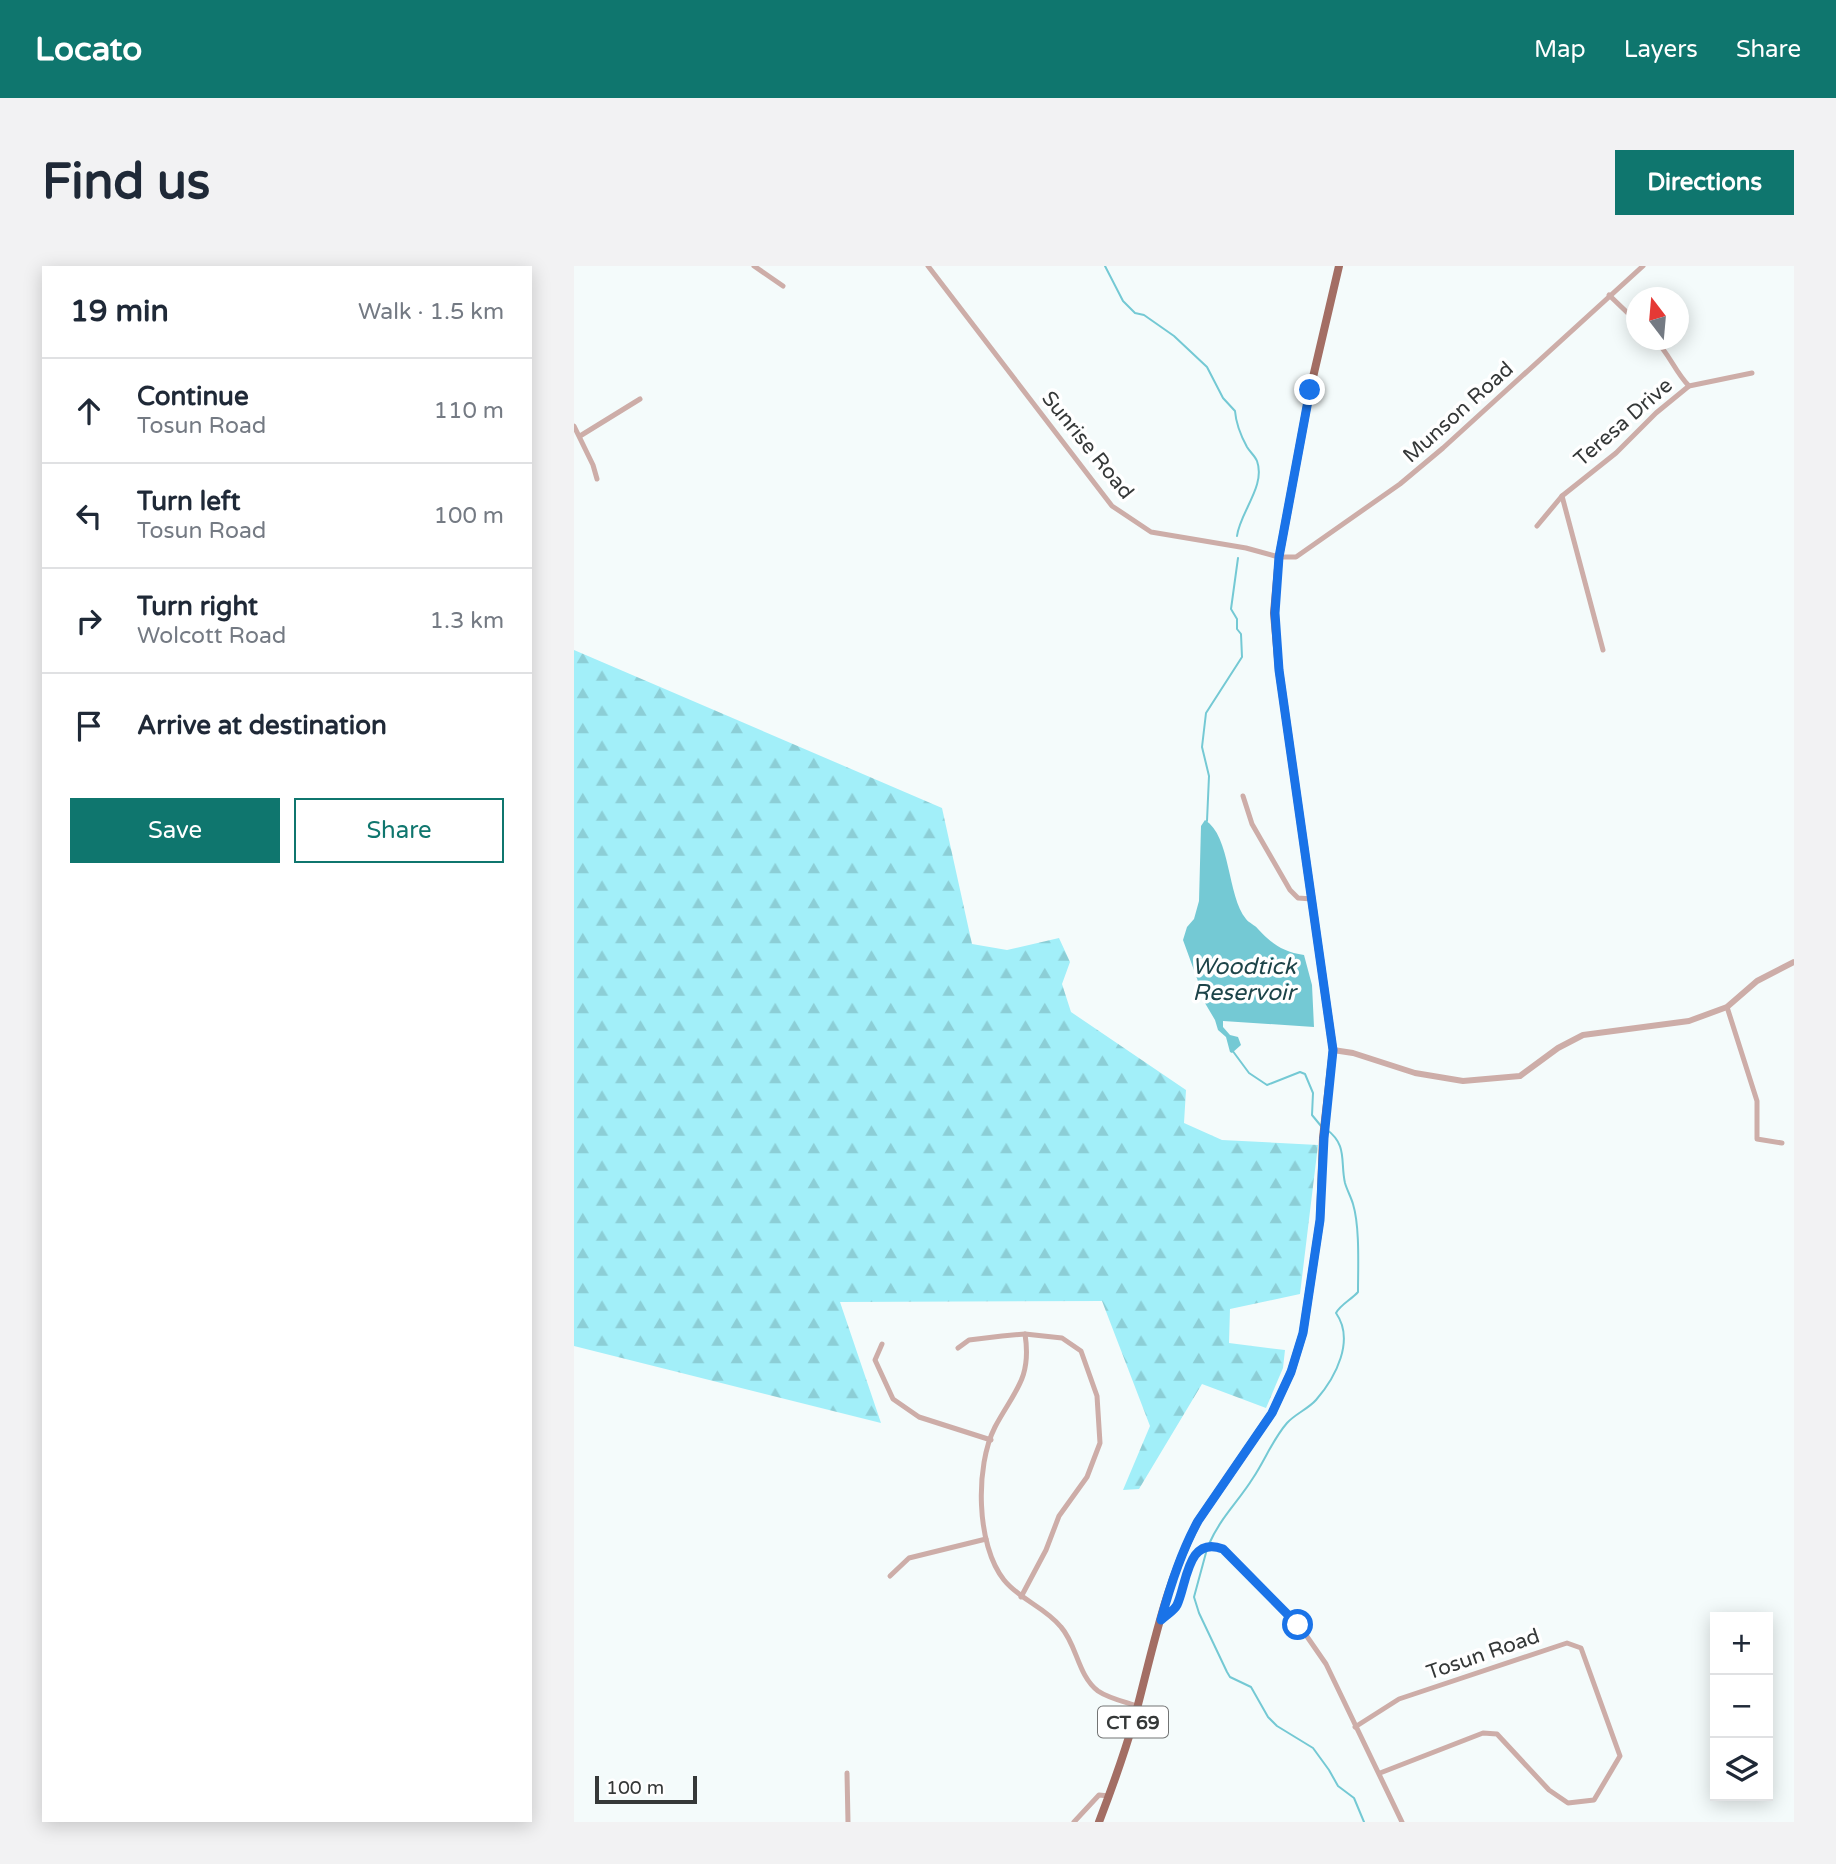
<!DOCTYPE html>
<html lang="en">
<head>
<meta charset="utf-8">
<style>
	:root { --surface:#fff; --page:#f2f2f3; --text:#1f2937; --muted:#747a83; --line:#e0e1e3; --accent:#0f766e }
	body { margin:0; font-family:"Varela Round",sans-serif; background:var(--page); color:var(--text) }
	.controls { position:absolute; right:21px; bottom:21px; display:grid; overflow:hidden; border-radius:0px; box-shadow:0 4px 18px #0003 }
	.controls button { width:63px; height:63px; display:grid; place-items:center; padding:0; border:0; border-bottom:2px solid var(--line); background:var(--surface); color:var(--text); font:35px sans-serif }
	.compass { position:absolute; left:1052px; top:21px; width:63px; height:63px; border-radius:50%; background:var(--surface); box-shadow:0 4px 18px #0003; rotate:344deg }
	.scale { position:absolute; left:21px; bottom:18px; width:102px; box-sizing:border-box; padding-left:7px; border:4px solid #353838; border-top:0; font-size:19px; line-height:24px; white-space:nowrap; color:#353838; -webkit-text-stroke:5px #fff; paint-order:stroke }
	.stop { position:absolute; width:21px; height:21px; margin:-16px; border:5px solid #1a73e8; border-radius:50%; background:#fff }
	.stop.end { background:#1a73e8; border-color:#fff; box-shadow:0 2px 7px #0008 }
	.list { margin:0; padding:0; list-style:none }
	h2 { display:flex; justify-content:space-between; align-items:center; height:91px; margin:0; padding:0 28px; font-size:30px }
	h2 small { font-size:23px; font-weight:400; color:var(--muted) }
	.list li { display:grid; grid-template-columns:46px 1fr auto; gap:21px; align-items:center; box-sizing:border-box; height:105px; padding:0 28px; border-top:2px solid var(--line) }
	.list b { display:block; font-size:26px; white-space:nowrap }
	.list p { margin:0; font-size:23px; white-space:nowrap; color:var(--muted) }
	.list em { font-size:23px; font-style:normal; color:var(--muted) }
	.actions { display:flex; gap:14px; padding:21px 28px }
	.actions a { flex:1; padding:16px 0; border:2px solid var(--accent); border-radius:0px; text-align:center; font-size:24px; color:var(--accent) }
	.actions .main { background:var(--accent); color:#fff }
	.icon { flex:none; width:38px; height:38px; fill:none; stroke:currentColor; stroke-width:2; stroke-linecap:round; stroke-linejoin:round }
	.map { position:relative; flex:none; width:1220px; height:1556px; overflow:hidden; border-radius:0px }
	header { display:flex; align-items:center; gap:42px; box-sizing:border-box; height:98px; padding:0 35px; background:var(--accent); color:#fff }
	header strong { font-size:33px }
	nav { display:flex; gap:38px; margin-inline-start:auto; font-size:24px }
	.intro { display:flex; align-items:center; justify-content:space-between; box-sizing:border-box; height:168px; padding:0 42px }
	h1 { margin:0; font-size:49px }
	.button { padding:18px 32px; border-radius:0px; background:var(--accent); color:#fff; font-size:24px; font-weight:700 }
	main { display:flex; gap:42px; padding:0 42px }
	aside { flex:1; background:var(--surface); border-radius:0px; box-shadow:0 4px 18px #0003 }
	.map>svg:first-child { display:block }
	.forest { fill:url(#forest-firs) }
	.water { fill:#74c9d4 }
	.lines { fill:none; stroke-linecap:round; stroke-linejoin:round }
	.stream { stroke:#74c9d4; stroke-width:2 }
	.minor { stroke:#cdada8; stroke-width:5 }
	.tertiary { stroke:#cdada8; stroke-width:6 }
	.primary { stroke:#a36e64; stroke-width:8 }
	.route { stroke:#1a73e8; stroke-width:9 }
	.labels { text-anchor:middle; stroke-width:7; stroke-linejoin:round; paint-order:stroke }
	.shield { fill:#fff; stroke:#727474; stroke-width:2 }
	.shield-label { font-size:19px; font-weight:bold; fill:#353838 }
	.street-label { font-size:21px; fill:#353838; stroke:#fff }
	.water-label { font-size:23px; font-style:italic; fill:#1d4449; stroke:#fff }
</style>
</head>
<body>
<header>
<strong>Locato</strong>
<nav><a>Map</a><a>Layers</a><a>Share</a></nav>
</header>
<div class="intro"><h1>Find us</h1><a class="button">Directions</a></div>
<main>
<aside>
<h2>19 min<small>Walk · 1.5 km</small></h2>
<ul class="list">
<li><svg class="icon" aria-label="ahead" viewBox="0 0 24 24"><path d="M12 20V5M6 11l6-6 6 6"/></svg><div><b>Continue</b><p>Tosun Road</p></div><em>110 m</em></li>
<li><svg class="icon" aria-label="left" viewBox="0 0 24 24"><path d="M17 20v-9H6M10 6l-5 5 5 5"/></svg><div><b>Turn left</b><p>Tosun Road</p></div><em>100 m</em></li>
<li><svg class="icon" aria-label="right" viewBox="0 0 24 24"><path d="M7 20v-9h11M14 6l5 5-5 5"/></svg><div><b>Turn right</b><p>Wolcott Road</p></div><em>1.3 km</em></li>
<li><svg class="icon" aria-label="arrive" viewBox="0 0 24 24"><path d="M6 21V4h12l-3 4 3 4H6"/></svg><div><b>Arrive at destination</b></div></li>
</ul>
<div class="actions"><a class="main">Save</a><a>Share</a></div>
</aside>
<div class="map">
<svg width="1220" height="1556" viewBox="0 0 1220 1556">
	<defs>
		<pattern id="forest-firs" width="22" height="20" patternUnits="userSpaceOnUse" patternTransform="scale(1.75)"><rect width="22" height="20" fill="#a2eff9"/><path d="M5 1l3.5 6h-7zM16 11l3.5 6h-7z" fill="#8cced6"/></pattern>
	</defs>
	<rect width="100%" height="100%" fill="#f4fbfb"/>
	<polygon class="forest" points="0,384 368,542 398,678 433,684 485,672 496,696 488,718 497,746 612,824 610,857 648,874 744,879 726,1028 656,1043 655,1077 711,1084 709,1102 692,1142 628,1118 565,1223 549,1224 576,1160 528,1035 266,1036 307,1157 0,1080"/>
	<path class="water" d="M631,554C657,570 653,630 672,653C675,657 681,659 684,663C698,678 709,686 730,689L738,719L740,761L649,755V761L656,769L664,771L667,779L658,787L656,786L652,771L644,764L641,754L628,732L625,718L609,674L613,661L620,653L625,635L627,560Z"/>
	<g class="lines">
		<g class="stream">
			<path d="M531,0L549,35L561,47L570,49L600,70L633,101L649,132L661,145C662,158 667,170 673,181C676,186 681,190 683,195C692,220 666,246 663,270"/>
			<polyline points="633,555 635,510 628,481 632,447 668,391 667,368 663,363 663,353 657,343 664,292"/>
			<polyline points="658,784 675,807 693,819 726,806 731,808 739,827 738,849 747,860"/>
			<path d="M635,1278C647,1251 664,1236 679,1212C691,1194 699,1173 713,1157C721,1148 734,1143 742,1134C762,1111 781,1074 762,1047C766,1039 778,1033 784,1026C784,1001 786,961 779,938C777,931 773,924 771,917C766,895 774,879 752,863"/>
			<polyline points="633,1283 620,1331 625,1347 653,1406 656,1411 677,1421 694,1451 703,1460 739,1482 755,1504 764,1520 780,1532 790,1556"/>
		</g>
		<g class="minor">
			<polyline points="180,0 209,20"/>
			<polyline points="354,0 538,240 577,266 672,282 705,291 722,291 826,218 869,182 1069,0"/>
			<polyline points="1035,29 1062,55"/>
			<path d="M1081,74C1095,87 1101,106 1115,120"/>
			<polyline points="0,160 19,199 23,213"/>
			<polyline points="6,170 66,133"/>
			<polyline points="988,230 1029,384"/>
			<polyline points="963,260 988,230 1042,187 1082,147 1115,120 1178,107"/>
			<polyline points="669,530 678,558 716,624 724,632 738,633"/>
			<polyline points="1153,741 1183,835 1183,873 1208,877"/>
			<path d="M451,1068C458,1113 440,1125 421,1161C401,1200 402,1279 430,1314C446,1334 471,1341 487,1361C503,1379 504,1410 524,1425C534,1432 551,1436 563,1440"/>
			<polyline points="308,1078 301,1094 319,1133 345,1151 417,1174"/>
			<polyline points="384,1082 395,1074 428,1070 451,1068 488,1072 507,1085 523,1130 526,1177 513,1211 485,1250 472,1284 447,1331"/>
			<polyline points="316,1310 335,1292 412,1273"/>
			<path d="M587,1354C592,1350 600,1345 603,1339C614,1318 612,1269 649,1283L725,1359L752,1398L828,1556"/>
			<polyline points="781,1461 825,1433 993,1377 1007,1382 1046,1490 1020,1534 994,1537 975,1524 923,1468 909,1467 806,1507"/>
			<polyline points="273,1507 274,1556"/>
			<polyline points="500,1556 525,1529 535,1530"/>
		</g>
		<polyline class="tertiary" points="759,784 779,787 841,807 889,815 946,810 984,782 1009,769 1115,755 1153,741 1183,715 1220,696"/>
		<path class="primary" d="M525,1556C538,1522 550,1489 560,1454C578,1387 591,1317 624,1255L698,1147L717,1106L729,1067L746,954L749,872L759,784L705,404L700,347L705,291L736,124L765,0"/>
	</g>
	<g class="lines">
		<path class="route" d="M724,1359L649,1283C613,1269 613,1318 603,1339C600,1345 592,1349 587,1354C596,1320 607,1286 624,1255L698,1147L717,1106L729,1067L746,954L750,872L759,784L705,404L701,347L705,291L736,124"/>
	</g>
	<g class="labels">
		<rect class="shield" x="524" y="1440.5" width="70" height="31" rx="5"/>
		<g class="shield-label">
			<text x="559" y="1463">CT 69</text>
		</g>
		<g class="street-label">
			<text transform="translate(884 146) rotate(-42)" y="7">Munson Road</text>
			<text transform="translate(1049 156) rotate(-41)" y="7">Teresa Drive</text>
			<text transform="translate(514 179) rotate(51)" y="7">Sunrise Road</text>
			<text transform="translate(909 1388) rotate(-19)" y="7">Tosun Road</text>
		</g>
		<g class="water-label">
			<text x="670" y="708">Woodtick<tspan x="670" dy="26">Reservoir</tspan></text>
		</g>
	</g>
</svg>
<div class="controls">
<button>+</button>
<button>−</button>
<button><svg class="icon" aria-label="layers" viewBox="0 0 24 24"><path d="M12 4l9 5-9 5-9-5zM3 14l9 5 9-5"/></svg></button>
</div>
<svg class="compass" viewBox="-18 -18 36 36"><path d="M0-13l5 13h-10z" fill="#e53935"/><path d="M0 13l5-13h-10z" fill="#747a83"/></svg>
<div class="scale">100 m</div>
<div class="stop" style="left:724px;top:1359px"></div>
<div class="stop end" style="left:736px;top:124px"></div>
</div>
</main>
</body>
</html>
